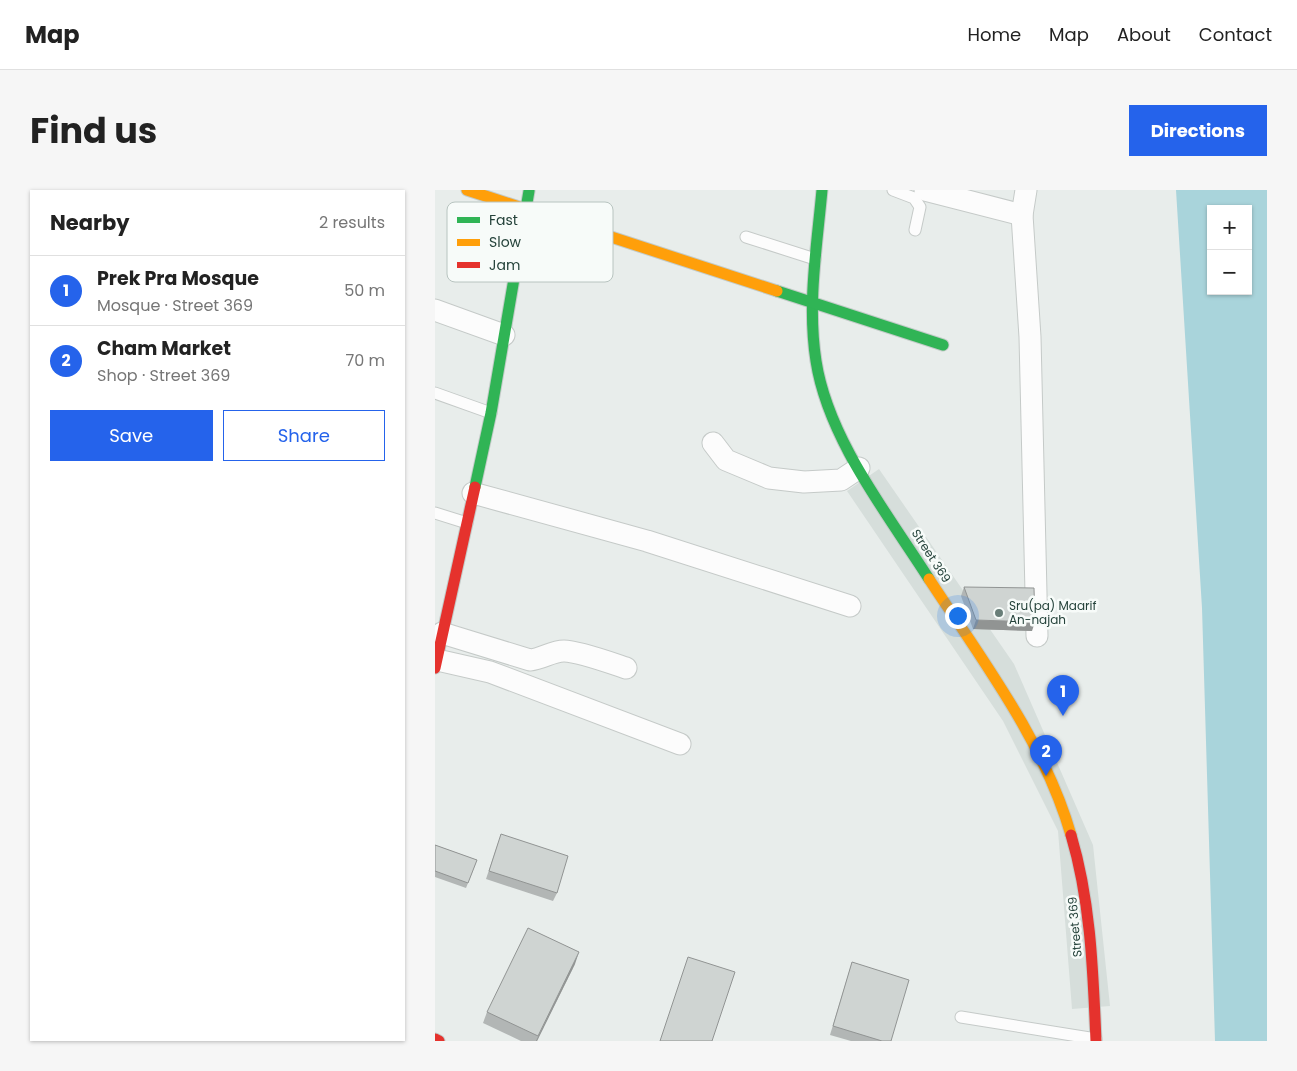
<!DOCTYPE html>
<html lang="en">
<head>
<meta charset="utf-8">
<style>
	:root { --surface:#fff; --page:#f6f6f6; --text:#222; --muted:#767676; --line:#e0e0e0; --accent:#2563eb }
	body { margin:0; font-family:Poppins,sans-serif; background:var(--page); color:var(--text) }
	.controls { position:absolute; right:15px; top:15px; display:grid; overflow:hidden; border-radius:0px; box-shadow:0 1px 4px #0004 }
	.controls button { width:45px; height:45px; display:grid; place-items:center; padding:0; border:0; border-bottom:1px solid var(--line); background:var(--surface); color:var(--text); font:25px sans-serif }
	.you { position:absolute; left:522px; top:425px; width:18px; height:18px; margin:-12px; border:4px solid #fff; border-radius:50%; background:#1a73e8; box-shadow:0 0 0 8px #1a73e833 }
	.badge { display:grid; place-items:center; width:32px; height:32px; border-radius:50%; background:var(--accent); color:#fff; font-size:16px; font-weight:700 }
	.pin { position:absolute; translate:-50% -41px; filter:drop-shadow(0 1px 2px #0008) }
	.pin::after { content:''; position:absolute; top:26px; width:18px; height:15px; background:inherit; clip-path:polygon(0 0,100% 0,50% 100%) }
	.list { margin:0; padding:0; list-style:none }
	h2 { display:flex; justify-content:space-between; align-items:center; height:65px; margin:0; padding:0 20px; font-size:21px }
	h2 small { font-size:16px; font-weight:400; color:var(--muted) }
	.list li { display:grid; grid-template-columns:32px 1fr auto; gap:15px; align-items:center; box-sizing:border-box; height:70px; padding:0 20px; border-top:1px solid var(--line) }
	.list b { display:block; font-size:19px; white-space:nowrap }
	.list p { margin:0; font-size:16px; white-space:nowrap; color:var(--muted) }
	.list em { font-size:16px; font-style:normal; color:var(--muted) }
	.actions { display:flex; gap:10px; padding:15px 20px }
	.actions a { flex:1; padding:11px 0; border:1px solid var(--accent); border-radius:0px; text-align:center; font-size:18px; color:var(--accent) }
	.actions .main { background:var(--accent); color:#fff }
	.map { position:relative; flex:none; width:832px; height:851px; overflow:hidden; border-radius:0px }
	header { display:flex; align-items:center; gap:30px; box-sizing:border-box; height:70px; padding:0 25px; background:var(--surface); border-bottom:1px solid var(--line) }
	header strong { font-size:24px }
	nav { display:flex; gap:28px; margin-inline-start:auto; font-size:18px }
	.intro { display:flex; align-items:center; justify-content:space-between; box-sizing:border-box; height:120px; padding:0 30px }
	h1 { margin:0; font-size:35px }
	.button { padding:12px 22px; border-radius:0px; background:var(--accent); color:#fff; font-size:18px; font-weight:700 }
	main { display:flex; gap:30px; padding:0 30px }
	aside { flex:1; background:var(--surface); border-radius:0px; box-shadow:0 1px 4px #0004 }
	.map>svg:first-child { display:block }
	.built { fill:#d6dedb }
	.water { fill:#a9d4db; fill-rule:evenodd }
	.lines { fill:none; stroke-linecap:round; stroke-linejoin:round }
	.lane-casing { stroke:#c5cac8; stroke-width:13 }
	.street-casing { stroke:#c5cac8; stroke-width:23 }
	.fast-casing { stroke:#c3cbc8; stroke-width:13 }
	.slow-casing { stroke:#c3cbc8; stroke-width:13 }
	.jam-casing { stroke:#c3cbc8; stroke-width:13 }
	.lane { stroke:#fcfcfc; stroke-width:11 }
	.street { stroke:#fcfcfc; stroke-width:21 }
	.fast { stroke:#30b455; stroke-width:11 }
	.slow { stroke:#ff9f0a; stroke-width:11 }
	.jam { stroke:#e5322d; stroke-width:11 }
	.wall { fill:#b2b6b5 }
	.shaded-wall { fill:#919493 }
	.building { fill:#cfd4d2; stroke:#919493 }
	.poi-dot { fill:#697e78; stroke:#f7fbf9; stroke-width:2 }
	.labels { text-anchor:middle; stroke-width:5; stroke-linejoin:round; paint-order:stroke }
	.street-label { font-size:12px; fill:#24423a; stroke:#f7fbf9 }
	.poi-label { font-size:12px; fill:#24423a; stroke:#f7fbf9; text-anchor:start }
	.key { fill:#f7fbf9; stroke:#b8c4c0; stroke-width:1 }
	.key-label { font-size:14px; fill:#24423a }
</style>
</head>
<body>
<header>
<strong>Map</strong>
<nav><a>Home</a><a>Map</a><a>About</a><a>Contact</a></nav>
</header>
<div class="intro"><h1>Find us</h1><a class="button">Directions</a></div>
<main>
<aside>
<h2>Nearby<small>2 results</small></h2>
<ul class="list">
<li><span class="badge">1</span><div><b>Prek Pra Mosque</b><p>Mosque · Street 369</p></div><em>50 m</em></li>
<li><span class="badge">2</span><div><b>Cham Market</b><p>Shop · Street 369</p></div><em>70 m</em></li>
</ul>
<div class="actions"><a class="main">Save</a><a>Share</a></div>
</aside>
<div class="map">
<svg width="832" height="851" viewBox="0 0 832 851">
	<rect width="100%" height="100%" fill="#e8edeb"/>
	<polygon class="built" points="444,279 579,474 658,655 675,816 637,819 623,641 568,531 412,301"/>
	<path class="water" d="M741,0H832V851H780L767,418ZM776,19H813V101H776Z"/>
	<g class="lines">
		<defs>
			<g id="lane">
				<polyline points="458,0 479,8 485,17 480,40"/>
				<polyline points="311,47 380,69"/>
				<polyline points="0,203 56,223"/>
				<polyline points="0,323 32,333"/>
				<polyline points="526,827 661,849"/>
			</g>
			<g id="street">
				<polyline points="490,0 587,25"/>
				<polyline points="591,0 587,25 595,147 602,446"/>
				<polyline points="0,120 69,145"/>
				<polyline points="278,253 291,270 334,288 369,292 406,290 424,278"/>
				<polyline points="38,303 212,351 415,416"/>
				<path d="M7,443L95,470C107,469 117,461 129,461C143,461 176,473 191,478"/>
				<polyline points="2,470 55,482 245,554"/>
			</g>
			<g id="fast">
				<path d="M387,0C382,56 372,114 381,171C393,249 452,323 494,389"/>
				<polyline points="342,101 508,155"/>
				<polyline points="40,297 56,223 94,1"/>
			</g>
			<g id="slow">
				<polyline points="32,0 342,101"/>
				<path d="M494,389C547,470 609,551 636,645"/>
			</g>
			<g id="jam">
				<polyline points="0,478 40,297"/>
				<path d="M636,645C656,712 658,782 661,851"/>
				<polyline points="0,849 4,851"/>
			</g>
		</defs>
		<use href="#lane" class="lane-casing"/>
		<use href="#street" class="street-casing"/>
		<use href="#fast" class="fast-casing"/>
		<use href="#slow" class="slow-casing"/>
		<use href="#jam" class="jam-casing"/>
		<use href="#lane" class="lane"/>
		<use href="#street" class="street"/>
		<use href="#fast" class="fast"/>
		<use href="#slow" class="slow"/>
		<use href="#jam" class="jam"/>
	</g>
	<g class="wall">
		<polygon points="529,397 597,441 538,439 526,406"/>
		<polygon points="63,653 122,703 118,711 51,689"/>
		<polygon points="0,655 42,670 31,698 0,687"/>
		<polygon points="417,772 456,851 416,851 395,845"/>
		<polygon points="140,774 102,851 86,851 48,833 52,822"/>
	</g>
	<g class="shaded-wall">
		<polygon points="541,430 600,432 597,441 538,439"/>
		<polygon points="144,762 140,774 102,851 101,851"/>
	</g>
	<g class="building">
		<polygon points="529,397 599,398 600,432 541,430"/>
		<polygon points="66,644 133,666 122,703 54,681"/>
		<polygon points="0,655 42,670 33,693 0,681"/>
		<polygon points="93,738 144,762 103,846 52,822"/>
		<polygon points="253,767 300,782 277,851 225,851"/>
		<polygon points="417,772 474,790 456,851 447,851 398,836"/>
	</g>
	<circle class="poi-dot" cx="564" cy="423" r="5"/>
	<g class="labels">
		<g class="street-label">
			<text transform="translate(496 366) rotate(57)" y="4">Street 369</text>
			<text transform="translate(640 737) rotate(-95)" y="4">Street 369</text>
		</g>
		<g class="poi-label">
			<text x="574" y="420">Sru(pa) Maarif<tspan x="574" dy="14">An-najah</tspan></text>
		</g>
	</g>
	<rect x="12" y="12" width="166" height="80" rx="8" class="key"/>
	<rect x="22" y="27" width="23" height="6" fill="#30b455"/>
	<rect x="22" y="49" width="23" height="7" fill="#ff9f0a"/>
	<rect x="22" y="72" width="23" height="6" fill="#e5322d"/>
	<g class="key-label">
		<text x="54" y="35">Fast</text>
		<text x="54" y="57">Slow</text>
		<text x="54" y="80">Jam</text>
	</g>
</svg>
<div class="controls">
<button>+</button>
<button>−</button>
</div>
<div class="you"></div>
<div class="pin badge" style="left:628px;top:526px">1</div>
<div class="pin badge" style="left:611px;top:586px">2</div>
</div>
</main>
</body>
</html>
